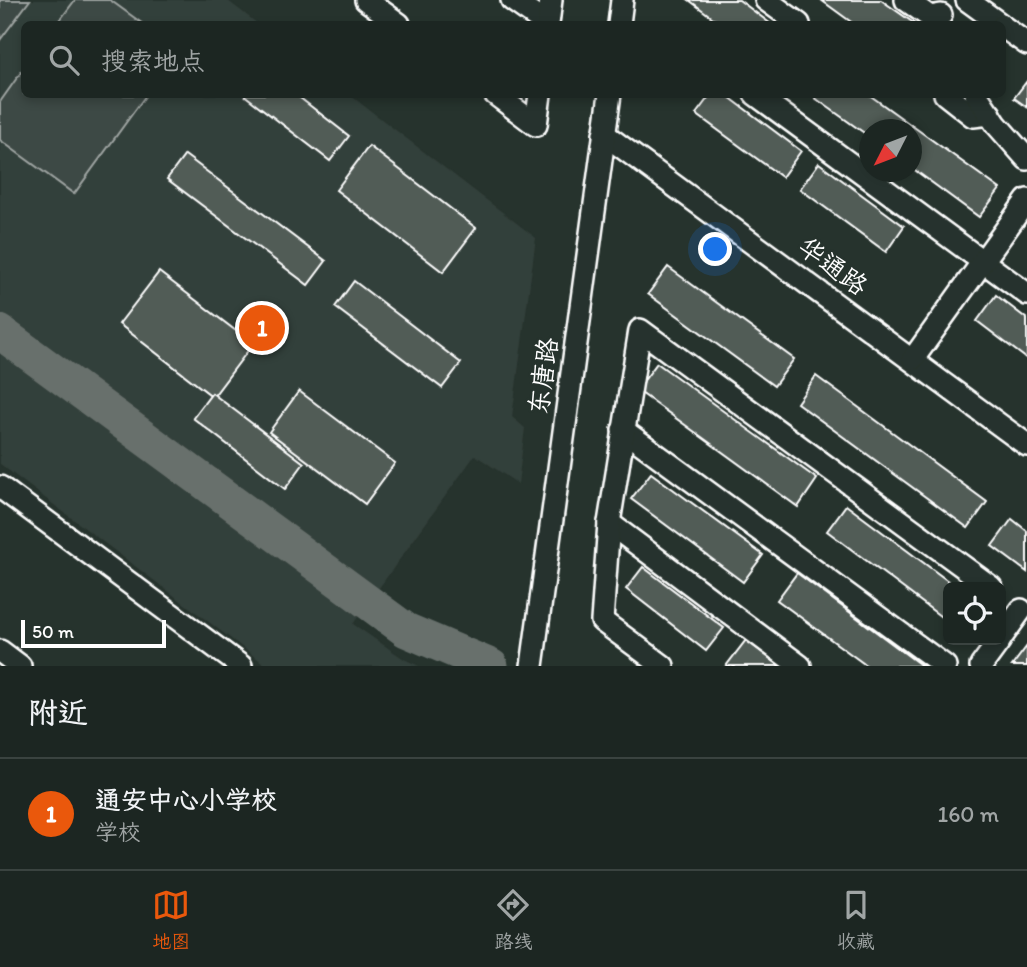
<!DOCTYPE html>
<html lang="zh">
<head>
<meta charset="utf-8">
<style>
	:root { --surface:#1c2622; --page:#29322f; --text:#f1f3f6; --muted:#a0a5a5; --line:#3a4340; --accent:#ea580c }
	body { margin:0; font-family:Itim,"LXGW WenKai TC",sans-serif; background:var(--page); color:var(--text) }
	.controls { position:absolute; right:21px; bottom:21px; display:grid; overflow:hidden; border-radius:10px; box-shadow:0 4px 10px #0003 }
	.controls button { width:63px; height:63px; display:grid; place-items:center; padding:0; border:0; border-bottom:2px solid var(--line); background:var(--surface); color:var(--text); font:35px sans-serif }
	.compass { position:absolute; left:859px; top:119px; width:63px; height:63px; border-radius:50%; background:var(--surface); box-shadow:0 4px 10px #0003; rotate:228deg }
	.scale { position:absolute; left:21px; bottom:18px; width:145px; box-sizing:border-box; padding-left:7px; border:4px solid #fff; border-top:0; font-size:19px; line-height:24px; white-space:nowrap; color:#fff; -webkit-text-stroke:5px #26332d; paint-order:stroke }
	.you { position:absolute; left:716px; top:250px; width:24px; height:24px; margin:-18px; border:5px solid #fff; border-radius:50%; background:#1a73e8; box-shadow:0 0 0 10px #1a73e833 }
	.badge { display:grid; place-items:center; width:46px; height:46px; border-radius:50%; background:var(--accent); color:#fff; font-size:23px; font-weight:700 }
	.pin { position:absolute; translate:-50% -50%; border:4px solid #fff; box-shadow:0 2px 7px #0006 }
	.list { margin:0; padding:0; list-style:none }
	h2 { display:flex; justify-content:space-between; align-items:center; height:91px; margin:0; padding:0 28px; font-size:30px }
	h2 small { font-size:23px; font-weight:400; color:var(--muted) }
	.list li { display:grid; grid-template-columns:46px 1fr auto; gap:21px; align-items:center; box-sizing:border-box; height:112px; padding:0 28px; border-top:2px solid var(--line) }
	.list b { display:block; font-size:26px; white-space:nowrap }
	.list p { margin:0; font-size:23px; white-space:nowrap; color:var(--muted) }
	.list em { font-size:23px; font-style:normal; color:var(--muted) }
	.icon { flex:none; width:38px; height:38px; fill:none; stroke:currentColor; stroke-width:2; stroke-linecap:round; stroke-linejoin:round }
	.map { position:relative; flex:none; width:1027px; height:666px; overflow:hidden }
	.search { position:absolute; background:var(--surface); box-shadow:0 4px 10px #0003; left:21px; right:21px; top:21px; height:77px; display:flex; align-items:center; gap:18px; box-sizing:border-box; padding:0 24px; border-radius:10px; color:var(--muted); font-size:26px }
	.sheet { height:203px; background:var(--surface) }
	nav { display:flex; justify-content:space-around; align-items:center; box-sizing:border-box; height:98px; border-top:2px solid var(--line); background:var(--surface); font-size:19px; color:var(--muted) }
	nav a { display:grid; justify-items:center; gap:4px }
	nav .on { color:var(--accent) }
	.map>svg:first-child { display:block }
	.built { fill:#333f3a }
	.park { fill:#3e4944; stroke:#9ea4a2; stroke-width:2 }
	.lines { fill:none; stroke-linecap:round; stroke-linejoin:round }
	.river { stroke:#67706c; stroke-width:35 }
	.building { fill:#515c57; stroke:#fff; stroke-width:2 }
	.minor-casing { stroke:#fff; stroke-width:26 }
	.minor { stroke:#26332d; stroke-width:21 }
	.labels { text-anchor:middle; stroke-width:5; stroke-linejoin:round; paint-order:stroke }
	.street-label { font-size:26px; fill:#fff; stroke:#26332d }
</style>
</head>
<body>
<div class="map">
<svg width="1027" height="666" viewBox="0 0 1027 666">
	<rect width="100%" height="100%" fill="#26332d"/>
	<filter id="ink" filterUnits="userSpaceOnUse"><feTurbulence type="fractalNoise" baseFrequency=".0143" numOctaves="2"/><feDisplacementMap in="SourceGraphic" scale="14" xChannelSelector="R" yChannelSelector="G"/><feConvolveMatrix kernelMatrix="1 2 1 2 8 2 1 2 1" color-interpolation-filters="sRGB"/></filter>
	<g filter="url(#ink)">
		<polygon class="built" points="0,0 227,0 258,24 24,24 24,94 350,95 536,238 512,417 525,428 518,484 475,455 353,624 404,659 419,666 267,666 0,464"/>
		<g class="park">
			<polygon points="0,0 30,0 0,40"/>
			<polygon points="75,0 110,0 143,24 57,24"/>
			<polygon points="24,68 24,94 146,95 74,194 0,140 0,102"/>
		</g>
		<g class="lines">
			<polyline class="river" points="0,332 406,630 491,666"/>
		</g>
		<g class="building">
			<polygon points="689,0 739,0 771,24 721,24"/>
			<polygon points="821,0 881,0 915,24 854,24"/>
			<polygon points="1027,81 1027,107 1014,98"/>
			<polygon points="243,94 295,94 349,136 330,161"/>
			<polygon points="711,94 725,94 801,151 782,177 696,114"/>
			<polygon points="817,94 868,94 1000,189 979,217 912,168 912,130 870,130 870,137 815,98"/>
			<polygon points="369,146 476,228 443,272 336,190"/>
			<polygon points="185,155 326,261 308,285 167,179"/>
			<polygon points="819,163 904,226 886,252 800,189"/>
			<polygon points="668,267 794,359 774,386 648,294"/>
			<polygon points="159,272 253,344 213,397 119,324"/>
			<polygon points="354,281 461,363 442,388 335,307"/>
			<polygon points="996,295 1027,319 1027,359 977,321"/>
			<polygon points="657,363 817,479 798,507 637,390"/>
			<polygon points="816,376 987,502 968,528 797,403"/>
			<polygon points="299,391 395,463 365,504 269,432"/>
			<polygon points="212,393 304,463 285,489 193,418"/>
			<polygon points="651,473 763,555 743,582 631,499"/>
			<polygon points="846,505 956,587 948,587 948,622 827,531"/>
			<polygon points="1012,519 1027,531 1027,572 992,546"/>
			<polygon points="643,567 724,628 706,651 626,589"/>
			<polygon points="797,573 922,666 867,666 777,600"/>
			<polygon points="746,640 780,666 726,666"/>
			<polygon points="1027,646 1027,666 1012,666"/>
		</g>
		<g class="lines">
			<defs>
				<g id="minor">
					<polyline points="366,0 399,24"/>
					<polyline points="512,0 546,24"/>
					<polyline points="766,0 799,24"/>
					<polyline points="906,0 930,17 941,15"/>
					<polyline points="967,0 1000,24"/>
					<polyline points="548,24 551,0"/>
					<polyline points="619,24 622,0"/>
					<polyline points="1002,26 1027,44"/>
					<polyline points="495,94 536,125 540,94"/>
					<polyline points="755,94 1027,294"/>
					<polyline points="945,94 973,116 990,114"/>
					<polyline points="976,94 996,124 1027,159"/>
					<polyline points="604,134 1027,445"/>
					<polyline points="913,359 1027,200"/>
					<polyline points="623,430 945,666"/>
					<polyline points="0,487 241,666"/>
					<polyline points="609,523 800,666"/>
					<polyline points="1001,638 1021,610"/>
					<polyline points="0,651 20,666"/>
					<polyline points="532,666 610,94"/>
					<polyline points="663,666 602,621 609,523 640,330 991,587"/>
					<polyline points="981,666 1000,640"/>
				</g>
			</defs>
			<use href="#minor" class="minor-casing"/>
			<use href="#minor" class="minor"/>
		</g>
	</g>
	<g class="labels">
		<g class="street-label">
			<text transform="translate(833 266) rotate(36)" y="9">华通路</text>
			<text transform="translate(543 376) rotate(-82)" y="9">东唐路</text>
		</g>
	</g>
</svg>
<div class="controls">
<button><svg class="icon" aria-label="locate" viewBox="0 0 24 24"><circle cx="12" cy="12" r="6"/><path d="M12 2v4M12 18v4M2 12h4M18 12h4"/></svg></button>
</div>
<svg class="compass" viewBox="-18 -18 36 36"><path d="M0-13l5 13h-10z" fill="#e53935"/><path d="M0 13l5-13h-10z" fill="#a0a5a5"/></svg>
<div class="scale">50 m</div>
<div class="you"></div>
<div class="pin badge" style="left:262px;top:328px">1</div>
<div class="search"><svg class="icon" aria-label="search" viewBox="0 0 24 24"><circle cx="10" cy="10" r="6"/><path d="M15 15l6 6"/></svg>搜索地点</div>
</div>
<section class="sheet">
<h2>附近<small></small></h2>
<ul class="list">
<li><span class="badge">1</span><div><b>通安中心小学校</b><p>学校</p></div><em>160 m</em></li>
</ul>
</section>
<nav>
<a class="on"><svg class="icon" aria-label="map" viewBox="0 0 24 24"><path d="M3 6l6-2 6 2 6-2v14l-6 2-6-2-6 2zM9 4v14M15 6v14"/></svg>地图</a>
<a><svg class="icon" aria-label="directions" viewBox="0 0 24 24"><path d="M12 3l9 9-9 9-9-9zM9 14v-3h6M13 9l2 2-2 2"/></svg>路线</a>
<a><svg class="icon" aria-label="saved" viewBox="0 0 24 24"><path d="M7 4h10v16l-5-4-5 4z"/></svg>收藏</a>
</nav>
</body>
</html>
